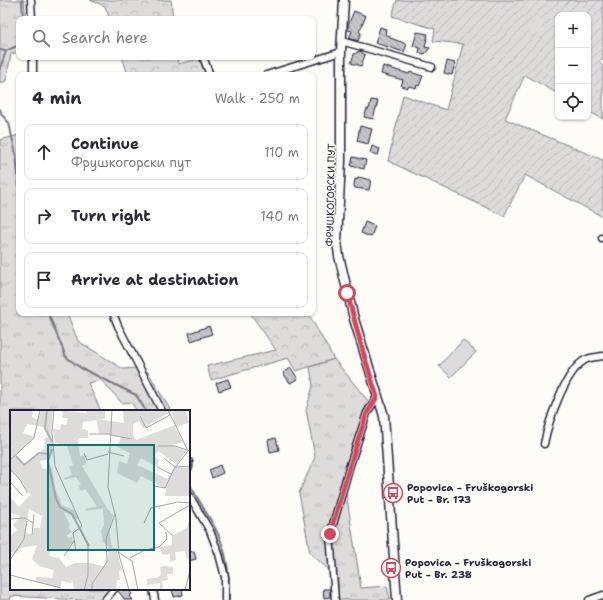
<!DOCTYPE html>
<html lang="en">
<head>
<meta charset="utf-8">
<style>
	:root { --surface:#fff; --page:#f2f2f3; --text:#2b2b33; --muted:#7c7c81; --line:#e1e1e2 }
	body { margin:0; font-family:"Shantell Sans",sans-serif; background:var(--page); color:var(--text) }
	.controls { position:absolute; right:12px; top:12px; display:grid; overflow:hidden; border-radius:8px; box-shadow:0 1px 3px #0004 }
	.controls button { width:36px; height:36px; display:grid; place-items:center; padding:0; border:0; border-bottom:1px solid var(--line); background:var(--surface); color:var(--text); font:20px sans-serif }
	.stop { position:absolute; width:12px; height:12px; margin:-9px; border:3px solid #d1495b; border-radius:50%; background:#fff }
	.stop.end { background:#d1495b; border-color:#fff; box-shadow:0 1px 4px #0008 }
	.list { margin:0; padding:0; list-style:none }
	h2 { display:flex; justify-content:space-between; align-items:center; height:52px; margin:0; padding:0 16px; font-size:17px }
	h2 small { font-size:13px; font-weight:400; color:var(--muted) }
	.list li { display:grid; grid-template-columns:26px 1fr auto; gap:12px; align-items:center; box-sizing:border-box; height:56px; margin:0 8px 8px; padding:0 8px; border:1px solid var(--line); border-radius:8px }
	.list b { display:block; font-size:15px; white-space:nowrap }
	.list p { margin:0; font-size:13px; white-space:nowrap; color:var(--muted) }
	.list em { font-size:13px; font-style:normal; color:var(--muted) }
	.icon { flex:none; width:22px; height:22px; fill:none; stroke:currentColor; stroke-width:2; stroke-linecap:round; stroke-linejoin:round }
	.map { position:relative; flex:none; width:603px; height:600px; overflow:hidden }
	.search { position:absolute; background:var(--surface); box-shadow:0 1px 3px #0004; left:16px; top:16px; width:300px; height:44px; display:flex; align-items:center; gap:10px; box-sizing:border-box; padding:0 14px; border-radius:8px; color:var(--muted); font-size:15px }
	.panel { position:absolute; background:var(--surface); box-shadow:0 1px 3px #0004; left:16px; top:72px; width:300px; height:244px; border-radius:8px }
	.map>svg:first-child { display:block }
	.grass { fill:url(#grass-tufts); stroke:#807f8b }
	.forest { fill:url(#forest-crowns); stroke:#807f8b }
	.garden { fill:url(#garden-furrows); stroke:#807f8b }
	.pitch { fill:#dddcdb; stroke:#807f8b }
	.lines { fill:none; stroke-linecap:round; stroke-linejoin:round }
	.stream { stroke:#787885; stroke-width:2 }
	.building { fill:url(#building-back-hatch); stroke:#22223b }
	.street-casing { stroke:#22223b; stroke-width:9 }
	.secondary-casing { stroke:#22223b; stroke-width:11 }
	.street { stroke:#fdfcf7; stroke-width:6 }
	.secondary { stroke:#fdfcf7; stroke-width:8 }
	.route { stroke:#d1495b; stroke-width:5 }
	.labels { text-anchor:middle; stroke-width:3; stroke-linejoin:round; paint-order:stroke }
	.street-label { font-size:10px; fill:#22223b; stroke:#fdfcf7 }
	.poi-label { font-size:10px; font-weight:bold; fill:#22223b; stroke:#fdfcf7; text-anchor:start }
	.inset-river { fill:none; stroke:#b2b2b7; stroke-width:2 }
	.inset-road { fill:none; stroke:#a5a5ac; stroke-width:1 }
	.view { fill:#0f766e; fill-opacity:0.15; stroke:#0f766e; stroke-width:2 }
	.inset-edge { fill:none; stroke:#22223b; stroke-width:2 }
</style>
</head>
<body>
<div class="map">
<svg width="603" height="600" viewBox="0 0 603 600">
	<defs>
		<pattern id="grass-tufts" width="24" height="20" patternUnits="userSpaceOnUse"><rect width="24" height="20" fill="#dddcdb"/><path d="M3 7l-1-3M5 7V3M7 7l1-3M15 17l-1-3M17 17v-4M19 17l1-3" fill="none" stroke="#bdbcbd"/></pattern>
		<pattern id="forest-crowns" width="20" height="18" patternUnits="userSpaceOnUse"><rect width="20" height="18" fill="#dddcdb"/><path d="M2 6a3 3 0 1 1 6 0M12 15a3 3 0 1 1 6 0" fill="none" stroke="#bdbcbd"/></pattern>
		<pattern id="garden-furrows" width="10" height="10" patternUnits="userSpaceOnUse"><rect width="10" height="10" fill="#dddcdb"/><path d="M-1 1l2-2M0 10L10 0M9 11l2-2" fill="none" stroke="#bdbcbd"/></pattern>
		<pattern id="building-back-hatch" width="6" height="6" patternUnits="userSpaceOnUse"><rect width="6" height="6" fill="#c6c6c8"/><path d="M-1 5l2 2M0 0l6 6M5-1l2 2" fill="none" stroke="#aaaaad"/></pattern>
	</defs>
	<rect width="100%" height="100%" fill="#fdfcf7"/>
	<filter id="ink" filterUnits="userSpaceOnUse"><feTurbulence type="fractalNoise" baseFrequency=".025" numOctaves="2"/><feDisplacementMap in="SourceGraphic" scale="8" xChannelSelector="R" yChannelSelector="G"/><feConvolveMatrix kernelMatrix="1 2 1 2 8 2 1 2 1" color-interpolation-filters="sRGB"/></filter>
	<g filter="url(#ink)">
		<g class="grass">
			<polygon points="0,0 24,0 26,19 19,19 19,52 11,54 6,81 0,83"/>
			<polygon points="19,135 19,313 67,313 78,341 123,369 137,368 148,372 171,411 137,411 131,402 122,403 101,380 88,383 101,411 11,411 11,589 113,589 106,600 80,600 11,596 10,600 0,600 0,140"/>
			<polygon points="334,359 369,402 344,479 361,588 387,586 390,600 338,600 338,578 310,553 299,493 315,457 306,410 313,386 310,367"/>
		</g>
		<g class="forest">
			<polygon points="90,0 171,0 173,19 110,19 105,6"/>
			<polygon points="122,57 177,57 178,64 207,57 210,75 128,75"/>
			<polygon points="250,313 308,313 334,359 296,371 288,358 211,380 207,366 276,350"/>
		</g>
		<polygon class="garden" points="397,0 603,0 603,60 600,63 603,66 603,119 588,111 588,15 558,15 558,94 525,75 505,119 603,160 603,217 525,175 504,216 388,161 403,95 446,110 463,44 433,41 435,29 392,16"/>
		<polygon class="pitch" points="463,340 476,352 451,377 439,366"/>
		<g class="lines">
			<g class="stream">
				<polyline points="22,0 23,19"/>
				<polyline points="0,50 6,51"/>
				<polyline points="0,69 6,51 19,45"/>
				<polyline points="0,109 2,115 9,123 16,155 19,186"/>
				<polyline points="48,313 66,357 81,368 136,395 146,411"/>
				<path d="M189,483C197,498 207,513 215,528C227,550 230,576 229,600"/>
			</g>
		</g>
		<g class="building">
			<polygon points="354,11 366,16 359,32 361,33 358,41 349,38 352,31 348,30 348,25"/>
			<polygon points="380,27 386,29 385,34 390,36 390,38 407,44 404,52 375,43"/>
			<polygon points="417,32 428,34 425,47 430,48 425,54 419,53 420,48 413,46"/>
			<polygon points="360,51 365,55 361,66 351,63 354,54"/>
			<polygon points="447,61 455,63 452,75 444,73"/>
			<polygon points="383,66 409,74 410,72 423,76 419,86 417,85 416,88 409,86 408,88 401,86 403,80 381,74"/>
			<polygon points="371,100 378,101 373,119 364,117 367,109 369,109"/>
			<polygon points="360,126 372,129 368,144 357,141"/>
			<polygon points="372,146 380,149 378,155 370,153"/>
			<polygon points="353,157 366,160 364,169 351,166"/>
			<polygon points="358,177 371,180 369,190 355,188 354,185 355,179 357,180"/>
			<polygon points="365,222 375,226 371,237 361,233"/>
			<polygon points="209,326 212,334 191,341 189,333"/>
			<polygon points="291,368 298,379 290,383 283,373"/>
			<polygon points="228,379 231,387 219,391 216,383"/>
			<polygon points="276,438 279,450 270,452 268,440"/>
			<polygon points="220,465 223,473 212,478 209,470"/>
			<polygon points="194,551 196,559 189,561 189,552"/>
			<polygon points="118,589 123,589 125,591 128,589 132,594 130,596 133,600 125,600 118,591"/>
			<polygon points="172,589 182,589 183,595 174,597"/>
			<polygon points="323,589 330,589 330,597 324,598"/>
		</g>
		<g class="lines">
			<defs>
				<g id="street">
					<polyline points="31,0 32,19"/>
					<polyline points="341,41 432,67"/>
					<polyline points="203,57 210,75"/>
					<polyline points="33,75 33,57"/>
					<polyline points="266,75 341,52"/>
					<polyline points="602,238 603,238"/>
					<polyline points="113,313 118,326 162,411"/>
					<path d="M544,444C548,423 565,371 585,360C590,357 598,357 603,356"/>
					<polyline points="189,462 189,467"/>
					<polyline points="189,495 210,531 219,554 225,577 225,600"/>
					<polyline points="153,589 155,600"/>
					<polyline points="105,600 114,589"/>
					<polyline points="335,600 330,535 350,465 367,413 377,397"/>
					<polyline points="589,600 603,595"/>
				</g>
				<polyline id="secondary" points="344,0 341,52 341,161 337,242 339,256 354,319 384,416 397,600"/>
			</defs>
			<use href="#street" class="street-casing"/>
			<use href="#secondary" class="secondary-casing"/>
			<use href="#street" class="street"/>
			<use href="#secondary" class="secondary"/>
		</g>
	</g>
	<g class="lines" filter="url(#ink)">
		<polyline class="route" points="330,534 350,465 367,413 377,397 364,355 347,293"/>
	</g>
	<defs>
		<symbol id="bus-ring" viewBox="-11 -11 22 22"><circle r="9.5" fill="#fdfcf7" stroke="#d1495b" stroke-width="1.5"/><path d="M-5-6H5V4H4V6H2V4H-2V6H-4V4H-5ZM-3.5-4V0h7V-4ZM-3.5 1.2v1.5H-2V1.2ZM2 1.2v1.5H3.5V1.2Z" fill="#d1495b"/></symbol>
	</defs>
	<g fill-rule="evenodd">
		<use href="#bus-ring" x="382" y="482" width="22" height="22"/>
		<use href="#bus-ring" x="380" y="557" width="22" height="22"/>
	</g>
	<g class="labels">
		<g class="street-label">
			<text transform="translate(330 195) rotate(-89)" y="4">ФРУШКОГОРСКИ ПУТ</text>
		</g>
		<g class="poi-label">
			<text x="407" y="491">Popovica - Fruškogorski<tspan x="407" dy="12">Put - Br. 173</tspan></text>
			<text x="405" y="566">Popovica - Fruškogorski<tspan x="405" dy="12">Put - Br. 238</tspan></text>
		</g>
	</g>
	<g transform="translate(10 410)">
		<rect width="180" height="180" fill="#fdfcf7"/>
		<path d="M0,0H23L22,7L28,10L31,0H43L41,22L43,43L39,49L30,51L33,59L42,58L45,78L52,95L64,100L69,108L65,111L61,105L54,102L60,115L58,117L62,122L57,125L58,128L62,127L63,131L57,140L40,139L39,146L49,148L56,157L65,153H80V163L62,170L61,173L52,171L50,178L26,172V167L42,168L44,160L29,156L22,149L27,135L11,138L5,144L0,141V126L7,120L3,115L10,106L0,103V87L9,97L21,84L17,83L7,60L35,38L34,29L38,27L33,17L17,14L13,23L25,27L16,35L7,32L0,40ZM19,99L32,106L30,118H24L23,124L15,123ZM164,57H180V86H155L158,69ZM97,98L103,105L99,119L102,138H106L112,160L109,161L110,170H107L106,180H88V177L84,175L92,156H96L98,147V136L93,132L91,121L94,115L93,99Z" fill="#dddcdb" fill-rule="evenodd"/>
		<path d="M47,0L76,3L77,0H95V9L73,12L72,19L78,20V28H68L70,46L75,45L76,54L72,56L97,98L76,101L75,99L87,96L75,79L71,81L68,76L71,75L66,67L55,70L54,68L62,65L59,57L63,55L57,36L45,33L43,19L50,20L51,14L56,15L58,8H52L53,1Z" fill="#dddcdb"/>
		<path d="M108,0H176L179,13L165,17L173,32L161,35L176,41L167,55L149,41L144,46L149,50L147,57L131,48L127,55L158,69L155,78L131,66L127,73L107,63L109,51L117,54L120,43L107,37L111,27L89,23L86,9L114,13L113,1ZM162,1L165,15L126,30L123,25V14L129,11L133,18ZM7,32L16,35L6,46L13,55L7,60L12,65L10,70L0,60V40ZM180,106V149L177,148L175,141L165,142L166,150L160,152V144L153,145L150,137L162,135V126L177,118ZM80,153L92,156L84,175L89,177L88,180L64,179L62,170L80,163ZM154,156L163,157V164H157L158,170L152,171L153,180H145L150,179V173L137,175V169L148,167L151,165L150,157Z" fill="#dddcdb" fill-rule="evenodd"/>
		<path class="inset-river" d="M37,0L35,18L42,32M42,39L38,51L46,89L50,97L62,104L79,136M6,46L14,55L29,43L39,44"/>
		<path class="inset-road" d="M44,0L42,22L45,56L72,116L63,123L66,141M102,0L98,77L106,108L109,145L119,180M130,6L136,18L160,5L158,0M79,24H100M100,25L122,29M148,36H165L180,41M98,42L114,46M74,43L77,50L98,44M154,48L165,57L180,56M0,50L24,28L30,0M147,57L161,64M0,59L10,70L17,82M0,72L13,86M144,76L155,78L164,59L178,41L160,4M0,109L15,108L23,113M134,113L141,98L168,92L180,93M70,119L78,136V165L74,180M22,125L24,104M163,126L149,113L180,95M108,142L122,151L128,180M54,146L64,131M120,148L135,140L149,137L157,129L156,122M0,150L14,129L17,111M0,165L51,178M82,180V174L97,152L96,129L105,104M175,180L180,161"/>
		<path class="view" d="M38,35H144V140H38Z"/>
		<rect width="180" height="180" class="inset-edge"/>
	</g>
</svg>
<div class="controls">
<button>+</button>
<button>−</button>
<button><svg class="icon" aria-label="locate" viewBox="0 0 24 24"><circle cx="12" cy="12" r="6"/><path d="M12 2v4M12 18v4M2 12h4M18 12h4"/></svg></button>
</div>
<div class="stop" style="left:347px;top:293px"></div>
<div class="stop end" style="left:330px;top:534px"></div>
<div class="search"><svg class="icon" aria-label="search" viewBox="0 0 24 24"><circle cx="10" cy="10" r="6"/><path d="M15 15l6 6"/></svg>Search here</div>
<section class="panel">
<h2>4 min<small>Walk · 250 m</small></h2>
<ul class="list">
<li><svg class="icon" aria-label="ahead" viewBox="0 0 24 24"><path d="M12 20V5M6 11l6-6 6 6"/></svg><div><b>Continue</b><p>Фрушкогорски пут</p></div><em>110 m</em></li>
<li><svg class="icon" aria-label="right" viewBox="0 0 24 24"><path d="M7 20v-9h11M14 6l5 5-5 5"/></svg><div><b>Turn right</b></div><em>140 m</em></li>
<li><svg class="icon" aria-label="arrive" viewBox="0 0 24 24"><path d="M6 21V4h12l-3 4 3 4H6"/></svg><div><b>Arrive at destination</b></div></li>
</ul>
</section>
</div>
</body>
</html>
